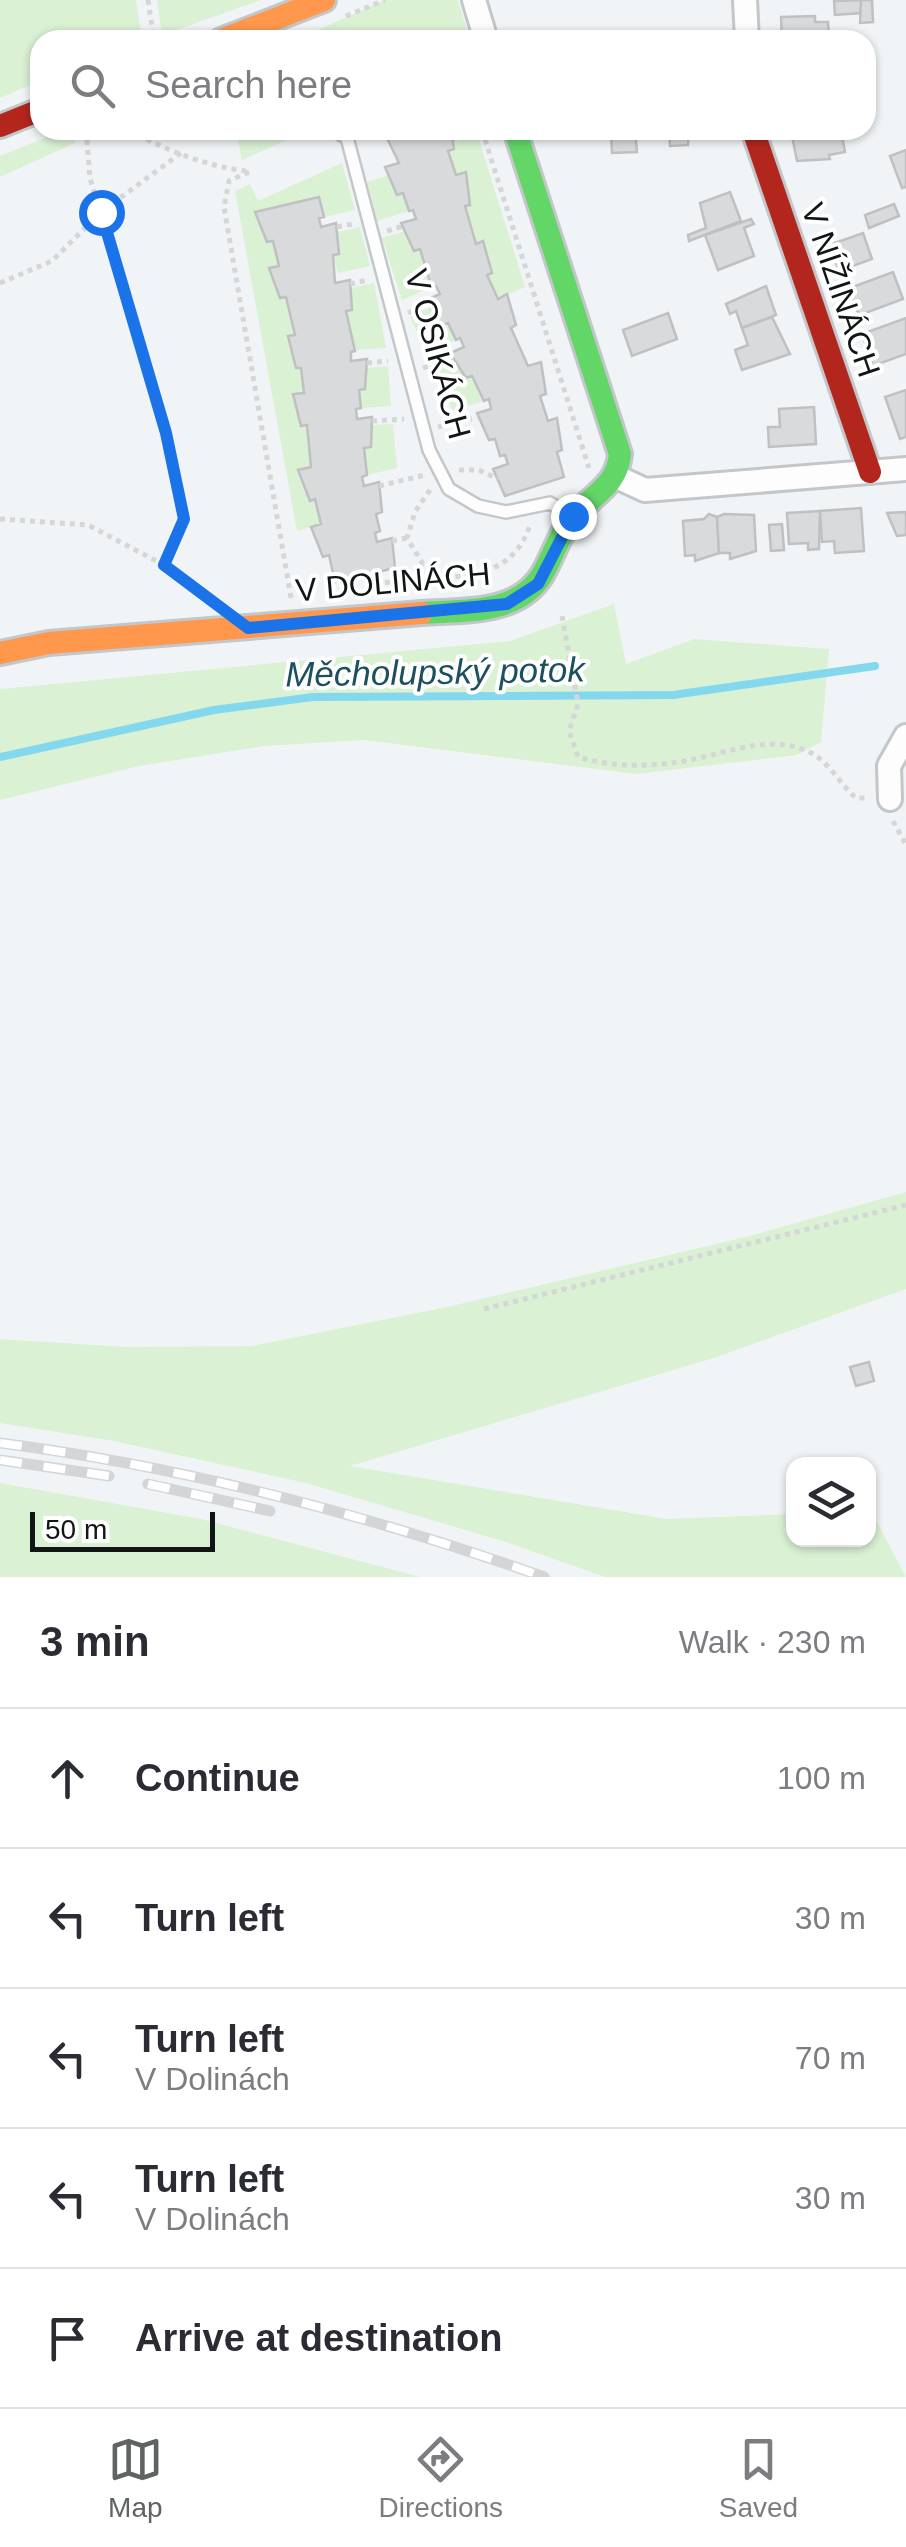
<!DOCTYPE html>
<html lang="en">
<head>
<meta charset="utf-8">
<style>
	:root { --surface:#fff; --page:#f2f2f3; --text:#2b2b33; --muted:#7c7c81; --line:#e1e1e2; --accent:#606364 }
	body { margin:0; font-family:Helvetica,sans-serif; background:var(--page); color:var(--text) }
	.controls { position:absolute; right:30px; bottom:30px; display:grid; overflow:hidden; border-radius:20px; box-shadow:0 2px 8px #0004 }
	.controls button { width:90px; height:90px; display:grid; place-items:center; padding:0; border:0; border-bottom:2px solid var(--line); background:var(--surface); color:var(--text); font:50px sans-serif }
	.scale { position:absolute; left:30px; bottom:25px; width:185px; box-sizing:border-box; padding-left:10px; border:5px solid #121516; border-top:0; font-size:28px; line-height:35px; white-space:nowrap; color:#121516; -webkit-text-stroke:8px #fff; paint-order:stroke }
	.stop { position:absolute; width:30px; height:30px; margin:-22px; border:8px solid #1a73e8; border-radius:50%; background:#fff }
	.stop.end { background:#1a73e8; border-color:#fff; box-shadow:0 2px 10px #0008 }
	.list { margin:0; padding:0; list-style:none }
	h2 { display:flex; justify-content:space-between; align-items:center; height:130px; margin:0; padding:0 40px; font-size:42px }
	h2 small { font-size:32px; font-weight:400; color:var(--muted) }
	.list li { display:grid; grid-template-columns:65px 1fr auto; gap:30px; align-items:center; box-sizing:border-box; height:140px; padding:0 40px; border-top:2px solid var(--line) }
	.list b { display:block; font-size:38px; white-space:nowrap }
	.list p { margin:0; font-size:32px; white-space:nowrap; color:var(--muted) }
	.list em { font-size:32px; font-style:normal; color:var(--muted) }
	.icon { flex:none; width:55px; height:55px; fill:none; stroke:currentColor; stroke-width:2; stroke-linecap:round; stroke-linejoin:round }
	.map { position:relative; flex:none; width:906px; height:1577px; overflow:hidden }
	.search { position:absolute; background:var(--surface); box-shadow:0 2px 8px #0004; left:30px; right:30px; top:30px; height:110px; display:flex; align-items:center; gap:25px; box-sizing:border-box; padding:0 35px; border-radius:30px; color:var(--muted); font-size:38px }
	.sheet { height:830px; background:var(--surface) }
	nav { display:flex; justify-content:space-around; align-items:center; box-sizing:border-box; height:140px; border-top:2px solid var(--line); background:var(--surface); font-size:28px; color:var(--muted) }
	nav a { display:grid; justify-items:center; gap:5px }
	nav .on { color:var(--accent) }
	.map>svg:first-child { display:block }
	.green { fill:#daf1d4 }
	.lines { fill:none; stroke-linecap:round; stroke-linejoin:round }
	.stream { stroke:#84d8ee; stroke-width:8 }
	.building { fill:#d8dadb; stroke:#bec0c2; stroke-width:2.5 }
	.lane-casing { stroke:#c4c7c9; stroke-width:16 }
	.street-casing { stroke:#c4c7c9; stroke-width:28 }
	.fast-casing { stroke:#c4c7c9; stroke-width:28 }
	.slow-casing { stroke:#c4c7c9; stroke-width:28 }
	.jam-casing { stroke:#c4c7c9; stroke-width:28 }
	.path { stroke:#d5d6d7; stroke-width:5; stroke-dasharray:5 5; stroke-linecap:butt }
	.lane { stroke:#fdfdfe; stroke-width:11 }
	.street { stroke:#fdfdfe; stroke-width:22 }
	.fast { stroke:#63d668; stroke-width:22 }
	.slow { stroke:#ff974d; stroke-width:22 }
	.jam { stroke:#b3261e; stroke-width:22 }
	.rail-casing { stroke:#d4d5d6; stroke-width:11 }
	.rail { stroke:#fff; stroke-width:8; stroke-dasharray:22; stroke-linecap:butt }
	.route { stroke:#1a73e8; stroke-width:12 }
	.labels { text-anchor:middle; stroke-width:8; stroke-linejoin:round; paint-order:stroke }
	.street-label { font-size:32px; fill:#121516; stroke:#fff }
	.water-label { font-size:35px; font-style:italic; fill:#1d505d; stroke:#fff }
</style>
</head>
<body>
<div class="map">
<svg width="906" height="1577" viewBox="0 0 906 1577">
	<rect width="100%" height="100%" fill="#f1f4f6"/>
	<g class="green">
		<polygon points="0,0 136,0 142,40 40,40 40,81 0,98"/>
		<polygon points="157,0 261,0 162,35"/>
		<polygon points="385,0 458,0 470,40 295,40"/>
		<polygon points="64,130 76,130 75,143 0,177 0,156"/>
		<polygon points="236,130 309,130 242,160"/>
		<polygon points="451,130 476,130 525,287 498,299 487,275 492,272 483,242 476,244 465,206 470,204 466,173 456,175 448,151 454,149"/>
		<polygon points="342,163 355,210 324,217 319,197 256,212 273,241 279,266 269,269 280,298 286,297 295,335 288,337 295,368 301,368 304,393 294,395 301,425 307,425 311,467 298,471 309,500 315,499 321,524 297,531 235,191 250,184 258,201"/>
		<polygon points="389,175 403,193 409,211 377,221 367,182"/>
		<polygon points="360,227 370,266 338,273 333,255 339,253 338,232"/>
		<polygon points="405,231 420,249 432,287 402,300 382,238"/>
		<polygon points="374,283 386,348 356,350 346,311 352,310 351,288"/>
		<polygon points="431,307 442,325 448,323 456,340 427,354 410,317"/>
		<polygon points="455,360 466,378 472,376 484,401 453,411 434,370"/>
		<polygon points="388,366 391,406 361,408 359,390 365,389 367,368"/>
		<polygon points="393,424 397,468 367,475 364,448 371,447 372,425"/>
		<polygon points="614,604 626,664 694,639 829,649 821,742 797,755 637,774 364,740 264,746 139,766 0,800 0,689 510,641"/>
		<polygon points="906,1192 906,1289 714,1358 350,1466 667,1519 793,1514 794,1540 868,1540 871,1511 906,1577 605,1577 506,1542 306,1483 114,1441 0,1423 0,1339 126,1347 252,1346 447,1307 746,1237"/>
		<polygon points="0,1483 201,1519 420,1577 0,1577"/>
	</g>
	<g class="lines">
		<polyline class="stream" points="0,757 214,710 313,697 673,695 875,666"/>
	</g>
	<g class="building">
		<polygon points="861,0 861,13 835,15 834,1"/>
		<polygon points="861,0 872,0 873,22 860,23"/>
		<polygon points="815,16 815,22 828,22 829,40 782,40 781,17"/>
		<polygon points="406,130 451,130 454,149 448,151 456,175 466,172 470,205 465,206 476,244 483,241 492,273 487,275 498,299 507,294 516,325 511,328 528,366 541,362 546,394 540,396 548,421 557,418 562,450 557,452 564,477 505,496 493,469 508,464 505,455 500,456 495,439 489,440 477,413 491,409 489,399 484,401 472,376 466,378 450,353 464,347 460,338 456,340 448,323 442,326 426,300 440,294 436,286 432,288 420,249 414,251 401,223 416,219 413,210 409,211 403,193 397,195 385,167 399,163 386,136"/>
		<polygon points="611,130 635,130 637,152 612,153"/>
		<polygon points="669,130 689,130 688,145 670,146"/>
		<polygon points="841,130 845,152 829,155 830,159 797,161 791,131"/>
		<polygon points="906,150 906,187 902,188 890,156"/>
		<polygon points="730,192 741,221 689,241 688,235 706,228 700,203"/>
		<polygon points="319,197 324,217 319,218 321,227 336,223 339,254 333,255 335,283 350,280 352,310 346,311 355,351 351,352 351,361 367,359 365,389 359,390 361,408 356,409 357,419 372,417 371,447 364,448 367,475 362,477 364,486 379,482 382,512 376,514 380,531 375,533 377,542 392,538 395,568 335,582 329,555 323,557 311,527 321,524 315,499 310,501 298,470 311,467 307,425 301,426 293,394 304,393 301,368 296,368 288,336 295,335 286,297 280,298 269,268 279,266 273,241 267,242 255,212"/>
		<polygon points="894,204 899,216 869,228 865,215"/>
		<polygon points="751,219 754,224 744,228 754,256 718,270 705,235"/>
		<polygon points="863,233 872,259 839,271 829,245"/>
		<polygon points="893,272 903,299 860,315 849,299 850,288"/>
		<polygon points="766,286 776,315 742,328 736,311 730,314 726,304"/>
		<polygon points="668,313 677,339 632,356 623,330"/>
		<polygon points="772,317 790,354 742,370 735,350 748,345 742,328"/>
		<polygon points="906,318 906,354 873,366 862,334"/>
		<polygon points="906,390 906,437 900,439 885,397"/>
		<polygon points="814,407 816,444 769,447 768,427 780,427 779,409"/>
		<polygon points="861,508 864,551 835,553 834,541 822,542 820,511"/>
		<polygon points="820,511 819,549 808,550 808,543 789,544 787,513"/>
		<polygon points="906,512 906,535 897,536 887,513"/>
		<polygon points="709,514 717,517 719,553 695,561 695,555 685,556 683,521 704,519"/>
		<polygon points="724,514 754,515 756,551 730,559 730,553 719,553 717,517"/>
		<polygon points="782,524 784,550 771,551 769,525"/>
		<polygon points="869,1362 874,1381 856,1386 850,1367"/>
	</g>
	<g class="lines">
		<defs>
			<polyline id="lane" points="345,130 429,450 449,489 478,506 506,512 550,503 570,515"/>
			<g id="street">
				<polyline points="474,0 486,40"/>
				<polyline points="745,0 747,40"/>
				<polyline points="345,130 346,130"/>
				<polyline points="617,477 645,490 906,469"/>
				<polyline points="890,799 889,766 906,736"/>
			</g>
			<path id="fast" d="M422,613C464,610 517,615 542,575C554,555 560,531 576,514C595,493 617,485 620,454L515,130"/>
			<g id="slow">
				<polyline points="221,40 324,0"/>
				<polyline points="0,653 49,643 422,613"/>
			</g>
			<g id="jam">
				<polyline points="0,126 40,110"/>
				<polyline points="753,130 870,472"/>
			</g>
		</defs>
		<use href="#lane" class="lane-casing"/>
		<use href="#street" class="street-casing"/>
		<use href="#fast" class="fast-casing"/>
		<use href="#slow" class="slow-casing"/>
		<use href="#jam" class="jam-casing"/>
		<g class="path">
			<polyline points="148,0 154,40"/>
			<polyline points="346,16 385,0"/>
			<polyline points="86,130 90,178 166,433 184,519 164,565 209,602"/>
			<path d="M129,130C165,150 206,166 246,171"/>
			<polyline points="482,130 589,468"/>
			<polyline points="249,172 229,181 224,207 291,598"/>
			<polyline points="337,227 353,224"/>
			<polyline points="387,231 403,226"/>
			<polyline points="0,283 52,261 101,212 181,153"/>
			<polyline points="350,284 367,280"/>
			<polyline points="408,313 428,304"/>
			<polyline points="367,363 388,361"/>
			<polyline points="423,368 453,357"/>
			<polyline points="372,421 404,419"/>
			<polyline points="438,427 478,417"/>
			<polyline points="459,470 479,470 498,479"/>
			<polyline points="379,486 425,475"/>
			<path d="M430,490L415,512L407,538L423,564L447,577C485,576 517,565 530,525"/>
			<polyline points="0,519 88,525 164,565"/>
			<polyline points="392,541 407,538"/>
			<polyline points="407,579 423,564"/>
			<polyline points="365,584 444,578"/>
			<path d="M562,616L578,704L569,731L578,757C608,766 638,767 670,763C717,759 768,729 813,754C829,763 842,786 856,798H866"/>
			<polyline points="893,821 906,845"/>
			<polyline points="484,1309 906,1205"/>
		</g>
		<use href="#lane" class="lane"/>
		<use href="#street" class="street"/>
		<use href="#fast" class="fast"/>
		<use href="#slow" class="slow"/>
		<use href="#jam" class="jam"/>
		<defs>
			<g id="rail">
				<path d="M0,1443C185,1467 369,1515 544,1577"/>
				<polyline points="0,1460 109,1476"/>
				<polyline points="148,1484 270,1511"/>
			</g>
		</defs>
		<use href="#rail" class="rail-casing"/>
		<use href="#rail" class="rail"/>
	</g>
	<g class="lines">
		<polyline class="route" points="101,212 166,433 184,519 164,565 248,628 507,604 538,584 573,516"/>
	</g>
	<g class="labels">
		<g class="street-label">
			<text transform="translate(841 290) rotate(71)" y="11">V NÍŽINÁCH</text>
			<text transform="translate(438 354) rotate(75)" y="11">V OSIKÁCH</text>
			<text transform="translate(393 582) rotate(-5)" y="11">V DOLINÁCH</text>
		</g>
		<g class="water-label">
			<text transform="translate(435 672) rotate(-1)" y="12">Měcholupský potok</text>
		</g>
	</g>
</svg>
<div class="controls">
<button><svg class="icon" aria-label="layers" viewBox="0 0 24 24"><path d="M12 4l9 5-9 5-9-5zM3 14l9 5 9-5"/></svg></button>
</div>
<div class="scale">50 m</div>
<div class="stop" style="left:101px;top:212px"></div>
<div class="stop end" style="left:573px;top:516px"></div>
<div class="search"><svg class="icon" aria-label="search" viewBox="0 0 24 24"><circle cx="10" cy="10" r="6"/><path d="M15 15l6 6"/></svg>Search here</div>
</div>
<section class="sheet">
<h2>3 min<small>Walk · 230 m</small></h2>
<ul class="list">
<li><svg class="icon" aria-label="ahead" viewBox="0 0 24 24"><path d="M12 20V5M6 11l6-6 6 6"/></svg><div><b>Continue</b></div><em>100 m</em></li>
<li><svg class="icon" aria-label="left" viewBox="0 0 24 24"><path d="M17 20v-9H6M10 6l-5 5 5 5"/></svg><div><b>Turn left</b></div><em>30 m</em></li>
<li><svg class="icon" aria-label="left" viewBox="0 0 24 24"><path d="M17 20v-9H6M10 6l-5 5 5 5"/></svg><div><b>Turn left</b><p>V Dolinách</p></div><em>70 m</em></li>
<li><svg class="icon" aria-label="left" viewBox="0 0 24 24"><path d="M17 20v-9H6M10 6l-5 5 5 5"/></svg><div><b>Turn left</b><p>V Dolinách</p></div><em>30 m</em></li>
<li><svg class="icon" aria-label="arrive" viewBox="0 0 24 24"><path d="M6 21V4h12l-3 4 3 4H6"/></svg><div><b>Arrive at destination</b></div></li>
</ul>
</section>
<nav>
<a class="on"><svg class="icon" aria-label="map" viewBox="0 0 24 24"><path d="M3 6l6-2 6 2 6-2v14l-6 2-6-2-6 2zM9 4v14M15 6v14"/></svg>Map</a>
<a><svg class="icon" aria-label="directions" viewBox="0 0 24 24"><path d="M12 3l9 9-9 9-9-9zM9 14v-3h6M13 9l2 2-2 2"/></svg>Directions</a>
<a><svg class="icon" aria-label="saved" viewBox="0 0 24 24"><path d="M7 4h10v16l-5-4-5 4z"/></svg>Saved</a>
</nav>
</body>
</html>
